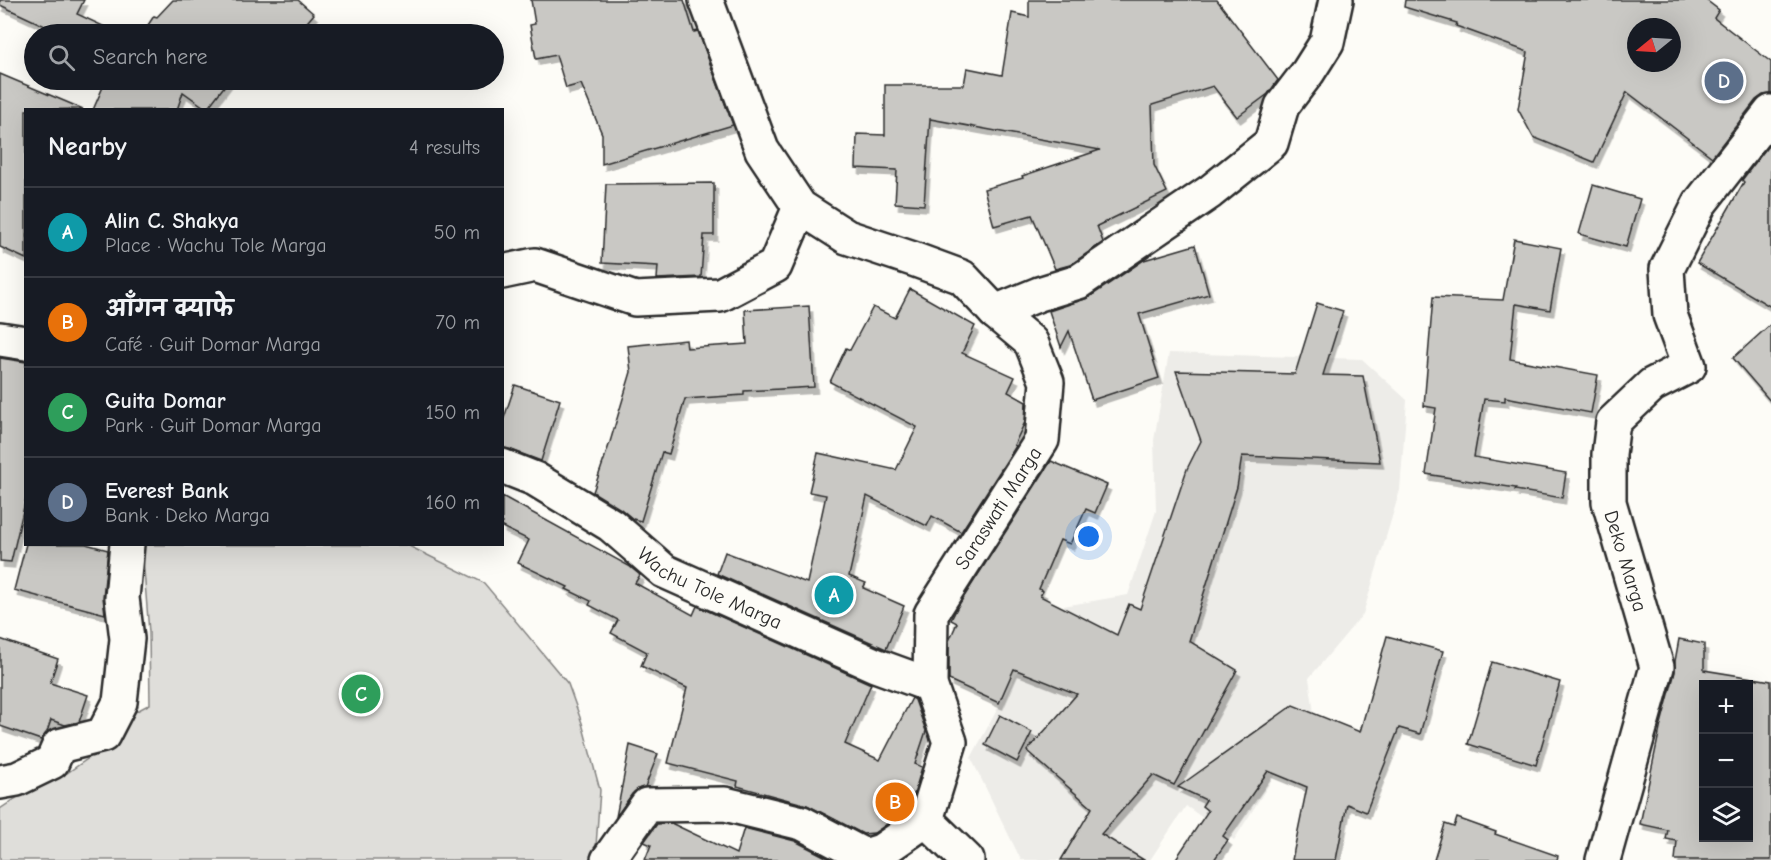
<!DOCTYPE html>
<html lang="en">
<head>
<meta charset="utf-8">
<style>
	:root { --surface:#171b24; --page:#20242c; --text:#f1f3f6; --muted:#9ea1a6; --line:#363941; --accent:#1f6fb2 }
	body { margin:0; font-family:"Comic Neue","Playpen Sans Deva",sans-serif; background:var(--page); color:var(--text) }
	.controls { position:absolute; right:18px; bottom:18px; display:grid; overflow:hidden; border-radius:0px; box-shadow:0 6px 24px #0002 }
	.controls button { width:54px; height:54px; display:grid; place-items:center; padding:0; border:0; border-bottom:2px solid var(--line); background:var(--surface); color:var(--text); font:30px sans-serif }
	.compass { position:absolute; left:1627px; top:18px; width:54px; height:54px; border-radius:50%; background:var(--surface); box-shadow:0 6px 24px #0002; rotate:252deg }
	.you { position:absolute; left:1089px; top:537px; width:21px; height:21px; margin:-15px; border:4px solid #fff; border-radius:50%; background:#1a73e8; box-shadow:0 0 0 9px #1a73e833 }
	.badge { display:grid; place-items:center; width:39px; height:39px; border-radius:50%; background:var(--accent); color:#fff; font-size:20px; font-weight:700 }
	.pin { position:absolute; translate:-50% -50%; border:3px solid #fff; box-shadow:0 2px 6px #0006 }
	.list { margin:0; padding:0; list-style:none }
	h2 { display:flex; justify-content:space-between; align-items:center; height:78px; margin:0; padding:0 24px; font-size:26px }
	h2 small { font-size:20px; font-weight:400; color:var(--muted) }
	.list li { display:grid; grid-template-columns:39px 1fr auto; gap:18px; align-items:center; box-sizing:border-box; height:90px; padding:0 24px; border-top:2px solid var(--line) }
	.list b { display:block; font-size:22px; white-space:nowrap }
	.list p { margin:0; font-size:20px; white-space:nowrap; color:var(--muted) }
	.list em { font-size:20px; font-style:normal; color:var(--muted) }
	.icon { flex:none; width:33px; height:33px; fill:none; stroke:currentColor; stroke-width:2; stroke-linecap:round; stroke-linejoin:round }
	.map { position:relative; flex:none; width:1771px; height:860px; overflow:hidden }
	.search { position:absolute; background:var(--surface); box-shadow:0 6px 24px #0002; left:24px; top:24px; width:480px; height:66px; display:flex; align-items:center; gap:15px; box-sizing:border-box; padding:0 21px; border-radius:33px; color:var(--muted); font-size:22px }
	.panel { position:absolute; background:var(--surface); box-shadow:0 6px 24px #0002; left:24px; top:108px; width:480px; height:438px; border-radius:0px }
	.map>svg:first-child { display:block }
	.built { fill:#edece8 }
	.green { fill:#dfdeda; stroke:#858482; stroke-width:1.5 }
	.building { fill:#c9c8c4; stroke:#2b2b2b; stroke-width:1.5; fill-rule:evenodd; filter:url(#shadow) }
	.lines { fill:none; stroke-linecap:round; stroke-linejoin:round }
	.minor-casing { stroke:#2b2b2b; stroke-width:38 }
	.minor { stroke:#fdfcf7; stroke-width:33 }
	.labels { text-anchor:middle; stroke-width:5; stroke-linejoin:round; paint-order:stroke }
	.street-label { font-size:20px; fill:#2b2b2b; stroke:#fdfcf7 }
</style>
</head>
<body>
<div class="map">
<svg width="1771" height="860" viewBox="0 0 1771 860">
	<defs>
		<filter id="shadow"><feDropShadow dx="3.5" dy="6" stdDeviation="0" flood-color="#0004"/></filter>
	</defs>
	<rect width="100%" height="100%" fill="#fdfcf7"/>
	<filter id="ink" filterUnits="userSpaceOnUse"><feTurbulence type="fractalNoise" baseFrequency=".0167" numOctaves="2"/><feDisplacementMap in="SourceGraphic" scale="12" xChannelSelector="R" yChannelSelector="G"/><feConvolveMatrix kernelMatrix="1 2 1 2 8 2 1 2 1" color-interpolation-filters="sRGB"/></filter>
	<g filter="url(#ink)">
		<polygon class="built" points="1169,353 1362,359 1407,400 1400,490 1363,614 1309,678 1314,713 1234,840 1186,806 1150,860 1021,860 971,758 1052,608 1128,595 1156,511 1154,440"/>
		<polygon class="green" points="142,545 407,545 484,583 568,684 582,723 600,790 595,860 0,860 0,809 51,775 67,773 112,742 118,721 150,704 149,632"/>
		<g class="building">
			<polygon points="0,0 84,0 77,14 120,34 62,34 0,5"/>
			<polygon points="173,0 298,0 314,14 297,34 142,34 154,16 157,17"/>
			<polygon points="531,0 684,0 694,32 698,31 733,125 602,164 602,134 581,84 566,88 556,55 536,59 530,25 535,24"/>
			<polygon points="1029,0 1217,0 1278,80 1268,94 1237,117 1213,86 1152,105 1154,165 1167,192 1097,226 1103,242 1070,265 1055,269 1032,215 994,226 984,189 1023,178 1022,176 1100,150 930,119 924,205 895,203 897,170 856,168 857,134 885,135 885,85 964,85 967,68 1002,75 1012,13 1029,17"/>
			<path d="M1405,0H1706L1719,10L1714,18L1771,62V94L1763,95L1756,100L1712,157L1627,92L1594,162L1533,137L1518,109L1528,52L1456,26L1457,23L1404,7ZM1636,27H1672V63H1636Z"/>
			<polygon points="0,74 83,109 26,110 26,259 0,247"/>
			<polygon points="106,80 229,80 207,109 183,92 177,110 93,110"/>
			<polygon points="1771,142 1771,307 1697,263 1744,182 1742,180"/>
			<polygon points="714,183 714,235 704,235 701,277 657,279 658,266 602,263 606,184"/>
			<polygon points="1593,185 1640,199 1626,247 1579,234"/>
			<polygon points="1514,239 1561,248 1550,310 1516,304 1510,359 1598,375 1591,413 1505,397 1505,401 1484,399 1474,457 1566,473 1562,498 1515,490 1516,488 1426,474 1436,408 1424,406 1433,297 1503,300"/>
			<polygon points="1195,245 1209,294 1139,314 1159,378 1092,400 1069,331 1061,347 1049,311 1088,298 1144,260"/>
			<polygon points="910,289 975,326 962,353 1015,377 1008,392 1026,402 1025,422 1014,445 1016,446 961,532 932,516 927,526 867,496 849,576 866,583 863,588 904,606 886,649 717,574 725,552 807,583 826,495 809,492 818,453 896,470 917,427 830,382 846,348 850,350 873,307 895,318"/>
			<polygon points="1317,303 1343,311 1323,375 1363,376 1380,462 1242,456 1237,487 1189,641 1237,670 1174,785 1153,775 1101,834 1144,860 1061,860 1092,808 1027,751 1077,694 1014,669 999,703 949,680 949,641 957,623 951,620 958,606 1051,461 1107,485 1095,513 1086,509 1070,544 1060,540 1039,589 1043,591 1040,596 1117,635 1129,604 1140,609 1187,469 1201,441 1176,371 1295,374"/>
			<polygon points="809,306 814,387 744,391 744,395 685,399 669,454 662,452 641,521 633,519 621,509 593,492 610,442 631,372 628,346 686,340 687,348 747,344 745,310"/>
			<polygon points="1771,324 1771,402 1733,358"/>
			<polygon points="0,358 26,362 26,498 11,562 0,561"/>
			<polygon points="515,385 560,400 541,461 509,449 502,448 502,424"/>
			<polygon points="502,496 629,566 640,575 635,583 693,615 697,606 871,684 845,744 880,760 912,698 915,700 926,731 915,764 922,767 910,808 874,833 863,834 807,805 737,786 738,781 668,763 687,688 641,666 647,652 611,633 618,620 589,605 591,601 566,589 568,587 518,563 529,540 502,527"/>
			<polygon points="26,544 86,544 108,550 103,597 105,614 14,590"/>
			<polygon points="1387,636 1443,651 1420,734 1399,728 1366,812 1347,804 1336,860 1292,860 1307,787 1268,771 1223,836 1228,840 1214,860 1175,860 1208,811 1202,806 1206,800 1178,787 1293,705 1360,732"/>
			<polygon points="0,639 58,659 50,683 88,695 79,722 65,725 51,720 47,732 41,740 0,726"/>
			<path d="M1679,639L1704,644V670L1771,681V860H1675L1677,841L1666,839L1668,830L1640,824L1661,724L1675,672V661ZM1704,684H1749V837H1704Z"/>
			<polygon points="1492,662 1560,682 1536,765 1468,744"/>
			<polygon points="1000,715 1032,732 1017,762 985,745"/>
			<polygon points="630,745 658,754 645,787 638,789 632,794 616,817"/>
			<polygon points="1457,818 1496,832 1495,834 1558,856 1557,860 1434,860 1445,824 1454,827"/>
			<polygon points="671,823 736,854 744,828 795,841 832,860 645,860 651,845 644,842 657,824"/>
		</g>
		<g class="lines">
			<defs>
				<g id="minor">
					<polyline points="706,0 762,150 800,207 847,237 913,259 962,277 995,312 1031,342 1047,382 1042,440 931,614 930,685 950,742 926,820 967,860"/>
					<polyline points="502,272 535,265 635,299 720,295 775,266 800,207"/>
					<polyline points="995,312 1039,294 1078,282 1210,192 1271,143 1282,106 1308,72 1327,42 1336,0"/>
					<polyline points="0,339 26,343"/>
					<path id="s1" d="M502,466L535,479L611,525L664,571L875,665L930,685"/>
					<polyline points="0,782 17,779 52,762 59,746 103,735 120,702 127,639 122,598 127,544"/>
					<polyline points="608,860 647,805 725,804 802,823 865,856 881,851 926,820"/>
					<polyline points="1603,860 1657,667 1609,502 1609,454 1613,422 1652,385 1689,366 1670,315 1667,269 1700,203 1771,112"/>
				</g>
			</defs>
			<use href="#minor" class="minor-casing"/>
			<use href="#minor" class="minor"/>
		</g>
	</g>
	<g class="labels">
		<g class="street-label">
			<text transform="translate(998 508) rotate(-57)" y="7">Saraswati Marga</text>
			<text transform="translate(1626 561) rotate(73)" y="7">Deko Marga</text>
			<text dy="7" stroke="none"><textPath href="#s1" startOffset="243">Wachu Tole Marga</textPath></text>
		</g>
	</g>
</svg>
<div class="controls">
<button>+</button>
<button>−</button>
<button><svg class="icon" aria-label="layers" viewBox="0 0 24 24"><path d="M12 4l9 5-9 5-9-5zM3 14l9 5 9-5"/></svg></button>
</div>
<svg class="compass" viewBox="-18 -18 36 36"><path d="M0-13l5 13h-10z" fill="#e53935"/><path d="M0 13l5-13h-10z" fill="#9ea1a6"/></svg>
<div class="you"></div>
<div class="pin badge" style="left:834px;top:595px;background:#0f9aa8">A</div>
<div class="pin badge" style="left:895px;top:802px;background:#e8710a">B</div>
<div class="pin badge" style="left:361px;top:694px;background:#2e9e5b">C</div>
<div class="pin badge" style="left:1724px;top:81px;background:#5c6f8a">D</div>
<div class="search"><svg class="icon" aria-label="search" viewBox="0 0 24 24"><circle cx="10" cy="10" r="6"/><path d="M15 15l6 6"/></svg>Search here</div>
<section class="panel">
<h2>Nearby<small>4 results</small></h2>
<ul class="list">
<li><span class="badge" style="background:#0f9aa8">A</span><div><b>Alin C. Shakya</b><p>Place · Wachu Tole Marga</p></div><em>50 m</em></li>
<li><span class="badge" style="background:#e8710a">B</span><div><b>आँगन क्याफे</b><p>Café · Guit Domar Marga</p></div><em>70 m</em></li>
<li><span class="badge" style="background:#2e9e5b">C</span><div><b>Guita Domar</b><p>Park · Guit Domar Marga</p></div><em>150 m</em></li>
<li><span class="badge" style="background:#5c6f8a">D</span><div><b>Everest Bank</b><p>Bank · Deko Marga</p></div><em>160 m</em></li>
</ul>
</section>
</div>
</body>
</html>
